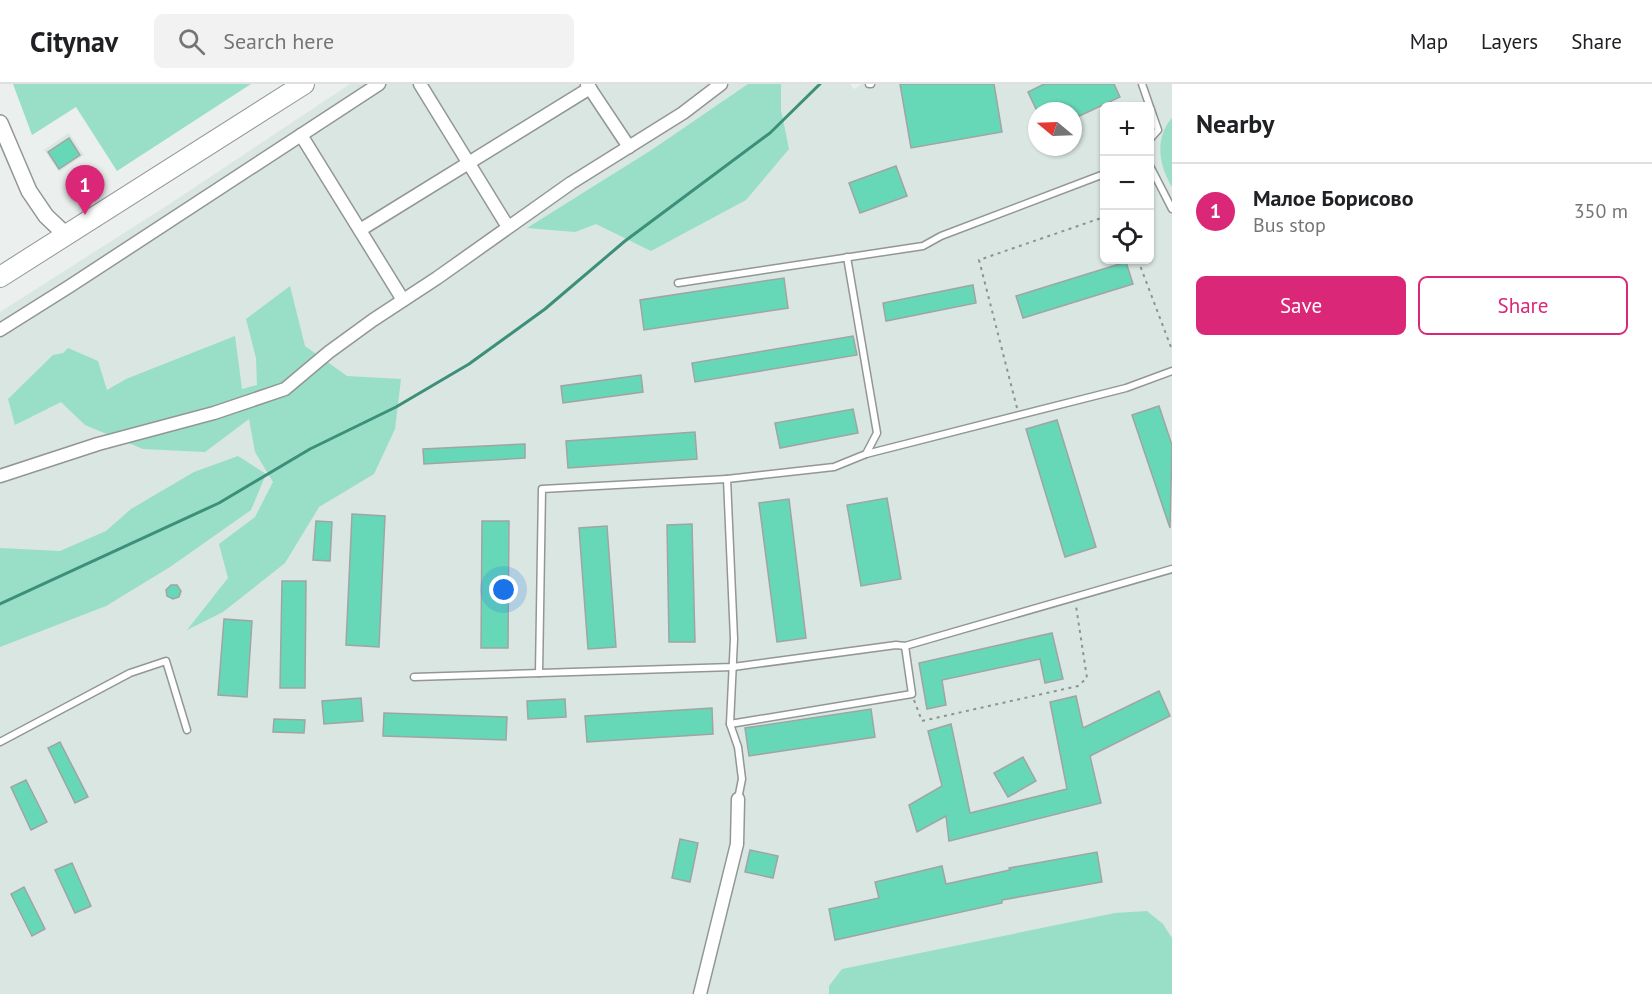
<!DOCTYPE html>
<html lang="en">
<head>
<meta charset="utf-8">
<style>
	:root { --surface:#fff; --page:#f2f2f2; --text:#202124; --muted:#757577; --line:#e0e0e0; --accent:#db2777 }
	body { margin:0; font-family:"PT Sans",sans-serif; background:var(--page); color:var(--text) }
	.controls { position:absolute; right:18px; top:18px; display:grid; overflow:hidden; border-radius:9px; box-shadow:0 2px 4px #0004 }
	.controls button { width:54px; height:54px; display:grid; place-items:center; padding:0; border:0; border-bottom:2px solid var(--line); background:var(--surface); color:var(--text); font:30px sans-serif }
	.compass { position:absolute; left:1028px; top:18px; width:54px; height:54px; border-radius:50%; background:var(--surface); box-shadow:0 2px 4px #0004; rotate:289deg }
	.you { position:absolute; left:504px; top:506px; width:21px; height:21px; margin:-15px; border:4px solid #fff; border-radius:50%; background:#1a73e8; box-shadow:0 0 0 9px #1a73e833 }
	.badge { display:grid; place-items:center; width:39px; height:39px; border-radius:50%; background:var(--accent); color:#fff; font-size:20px; font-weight:700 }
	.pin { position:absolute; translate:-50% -50px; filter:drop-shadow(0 2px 3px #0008) }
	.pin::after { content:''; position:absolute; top:32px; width:21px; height:18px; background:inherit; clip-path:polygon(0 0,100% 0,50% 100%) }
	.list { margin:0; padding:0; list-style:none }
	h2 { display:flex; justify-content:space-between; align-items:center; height:78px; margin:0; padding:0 24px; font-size:26px }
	h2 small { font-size:20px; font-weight:400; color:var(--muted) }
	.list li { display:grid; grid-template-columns:39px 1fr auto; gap:18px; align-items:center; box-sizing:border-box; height:96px; padding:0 24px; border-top:2px solid var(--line) }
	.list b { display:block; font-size:22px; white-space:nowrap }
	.list p { margin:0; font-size:20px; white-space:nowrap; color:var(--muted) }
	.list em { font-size:20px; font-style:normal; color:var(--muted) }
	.actions { display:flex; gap:12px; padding:18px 24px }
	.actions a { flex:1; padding:14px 0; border:2px solid var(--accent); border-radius:9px; text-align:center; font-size:21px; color:var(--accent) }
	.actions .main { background:var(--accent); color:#fff }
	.icon { flex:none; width:33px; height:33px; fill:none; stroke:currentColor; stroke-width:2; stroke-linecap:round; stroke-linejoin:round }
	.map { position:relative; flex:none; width:1172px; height:910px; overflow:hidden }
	header { display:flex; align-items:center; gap:36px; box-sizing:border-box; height:84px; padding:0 30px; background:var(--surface); border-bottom:2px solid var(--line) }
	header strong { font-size:28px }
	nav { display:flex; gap:33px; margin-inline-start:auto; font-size:21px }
	.search { width:420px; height:54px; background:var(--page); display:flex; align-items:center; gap:15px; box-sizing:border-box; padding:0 21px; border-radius:9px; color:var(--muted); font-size:22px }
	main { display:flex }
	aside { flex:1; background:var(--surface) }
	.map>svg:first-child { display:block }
	.built { fill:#d9e6e1; fill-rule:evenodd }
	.green { fill:#99dec7 }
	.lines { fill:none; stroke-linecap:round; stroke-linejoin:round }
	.stream { stroke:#3c8f79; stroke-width:3 }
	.building { fill:#67d8b7; stroke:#a0a4a3; stroke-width:1.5 }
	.service-casing { stroke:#929795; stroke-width:9 }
	.minor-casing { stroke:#929795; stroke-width:15 }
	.tertiary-casing { stroke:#929795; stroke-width:18 }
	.primary-casing { stroke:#929795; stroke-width:22 }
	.path { stroke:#8f9291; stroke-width:2; stroke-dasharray:3 4.5; stroke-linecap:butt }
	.service { stroke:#fff; stroke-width:6 }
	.minor { stroke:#fff; stroke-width:12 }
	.tertiary { stroke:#fff; stroke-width:15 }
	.primary { stroke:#fff; stroke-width:20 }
</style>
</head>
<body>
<header>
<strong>Citynav</strong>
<div class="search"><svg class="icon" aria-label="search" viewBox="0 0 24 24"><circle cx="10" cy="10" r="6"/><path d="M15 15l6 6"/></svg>Search here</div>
<nav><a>Map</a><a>Layers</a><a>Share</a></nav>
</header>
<main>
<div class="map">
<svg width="1172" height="910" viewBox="0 0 1172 910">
	<rect width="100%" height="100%" fill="#ebf0ee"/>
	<g class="built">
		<path d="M350,0H850L854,5L862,0H1172V910H0V228L171,119ZM1104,22H1150V176H1104ZM1037,27H1073V63H1037Z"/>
		<polygon points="69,49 84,71 59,88 44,66"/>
	</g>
	<g class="green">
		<polygon points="13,0 251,0 117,87 76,23 32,51"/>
		<polygon points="748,0 781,0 781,26 789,65 746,116 651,167 596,140 575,148 527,144 653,65"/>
		<path d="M1172,34V103C1159,82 1154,54 1172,34Z"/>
		<polygon points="290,202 305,262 347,292 401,295 395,345 374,390 319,423 285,479 223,528 187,546 228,494 219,460 255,433 273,398 255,368 249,335 205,368 143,365 85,341 61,318 15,341 8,315 53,271 63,269 68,264 98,277 107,306 126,295 235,252 242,305 257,301 256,274 246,235"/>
		<polygon points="238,372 266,390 251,426 170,483 106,522 0,563 0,464 60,467 106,447 131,425 194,388"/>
		<polygon points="1147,827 1163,840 1172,854 1172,910 829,910 829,902 842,885 1115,829"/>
	</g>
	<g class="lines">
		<polyline class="stream" points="0,520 219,419 310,365 396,323 469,280 545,225 625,157 770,49 820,0"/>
	</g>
	<g class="building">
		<polygon points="900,0 994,0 1002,48 911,64"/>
		<polygon points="1044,0 1114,0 1120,13 1073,35 1073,27 1037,27 1028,8"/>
		<polygon points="69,54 80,71 59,85 48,68"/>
		<polygon points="896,82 907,112 860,129 849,99"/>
		<polygon points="1126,178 1133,200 1023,234 1016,212"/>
		<polygon points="784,194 788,224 644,246 640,216"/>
		<polygon points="973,201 976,219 886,237 883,219"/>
		<polygon points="853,252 857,271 695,298 692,279"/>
		<polygon points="641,291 643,308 563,319 561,302"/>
		<polygon points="1159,322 1172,361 1170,444 1132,331"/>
		<polygon points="853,325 858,349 780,364 775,339"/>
		<polygon points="1057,336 1096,463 1065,473 1026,345"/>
		<polygon points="695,348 697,375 568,384 566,357"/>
		<polygon points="525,360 525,374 424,380 423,365"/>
		<polygon points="887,414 901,495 861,502 847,421"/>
		<polygon points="789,415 806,554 777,558 759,419"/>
		<polygon points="352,430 385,432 379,563 346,561"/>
		<polygon points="316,437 332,438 330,477 313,476"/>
		<polygon points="482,437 509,437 508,564 481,564"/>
		<polygon points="692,440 695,558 669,558 667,441"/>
		<polygon points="607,442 616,563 588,565 579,444"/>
		<polygon points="282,497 306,497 305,604 280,604"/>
		<polygon points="171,501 177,501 181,507 179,513 173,515 167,512 166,506"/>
		<polygon points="224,535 252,537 247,613 218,611"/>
		<polygon points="1052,549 1063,595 1045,599 1040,575 942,596 946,621 927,625 919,579"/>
		<polygon points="1159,607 1170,632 1090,672 1101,719 949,757 946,732 917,748 909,721 942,702 928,647 951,640 970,729 1067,705 1050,618 1076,612 1083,644"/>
		<polygon points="361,614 363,637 324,640 322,617"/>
		<polygon points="565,615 566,633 528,635 527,617"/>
		<polygon points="712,624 713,650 587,658 585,632"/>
		<polygon points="871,625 875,653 749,672 745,644"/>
		<polygon points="384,629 507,633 506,656 383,652"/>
		<polygon points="274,635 305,636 304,649 273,648"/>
		<polygon points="60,658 88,713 75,719 48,664"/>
		<polygon points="1023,673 1036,697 1008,713 994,689"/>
		<polygon points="26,696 47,738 31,746 11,703"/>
		<polygon points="680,755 698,759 690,798 672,794"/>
		<polygon points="750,766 778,772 773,794 745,788"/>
		<polygon points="1097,768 1102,798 1002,816 1002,819 835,856 829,825 879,814 875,798 942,782 946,800 1010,786 1009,784"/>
		<polygon points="72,779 91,822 75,829 55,786"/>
		<polygon points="24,803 45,845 32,852 11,810"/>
	</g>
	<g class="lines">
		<defs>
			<g id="service">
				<polyline points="869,0 871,0"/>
				<polyline points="1142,0 1158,46 1150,55"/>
				<polyline points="1150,82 1172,125"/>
				<polyline points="678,199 923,162 941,152 1104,90"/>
				<polyline points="866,370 1126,304 1172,287"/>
				<polyline points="905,562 1172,485"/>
				<polyline points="539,589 542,405 727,395"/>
				<polyline points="414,593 733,583 896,561 905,562 912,610 730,640"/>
				<polyline points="0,658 130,589 166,577 187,646"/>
				<polyline points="738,715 742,695 738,663 730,640 734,555 727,395 834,383 866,370 877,349 847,173"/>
			</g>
			<g id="minor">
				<polyline points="420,0 508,143"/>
				<polyline points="587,0 629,63"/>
				<polyline points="301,51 403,216"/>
				<polyline points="360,146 590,4"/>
				<polyline points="0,246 70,202 379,0"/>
				<polyline points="0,392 98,360 214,329 285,305 329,268 373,236 437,194 571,99 683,29 721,0"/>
				<polyline points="700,910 737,760 738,715"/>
			</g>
			<polyline id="tertiary" points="0,39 29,107 46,132 66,151"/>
			<polyline id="primary" points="0,193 304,0"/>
		</defs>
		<use href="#service" class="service-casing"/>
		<use href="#minor" class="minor-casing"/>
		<use href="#tertiary" class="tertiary-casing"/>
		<use href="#primary" class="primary-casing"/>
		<g class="path">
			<polyline points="1138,176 1172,266"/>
			<polyline points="1017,324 979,176 1104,133"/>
			<polyline points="914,616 922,637 1078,602 1087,594 1076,522"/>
		</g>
		<use href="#service" class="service"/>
		<use href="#minor" class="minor"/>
		<use href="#tertiary" class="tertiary"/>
		<use href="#primary" class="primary"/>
	</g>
</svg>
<div class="controls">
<button>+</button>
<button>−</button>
<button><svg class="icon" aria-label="locate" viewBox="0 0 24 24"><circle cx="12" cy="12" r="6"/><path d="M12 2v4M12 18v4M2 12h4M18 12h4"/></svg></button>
</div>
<svg class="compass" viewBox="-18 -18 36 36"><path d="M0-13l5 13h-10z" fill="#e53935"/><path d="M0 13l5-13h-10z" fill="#757577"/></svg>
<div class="you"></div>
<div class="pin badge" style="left:85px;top:131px">1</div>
</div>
<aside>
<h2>Nearby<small></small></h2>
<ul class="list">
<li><span class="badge">1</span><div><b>Малое Борисово</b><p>Bus stop</p></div><em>350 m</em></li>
</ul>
<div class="actions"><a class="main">Save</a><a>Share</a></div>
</aside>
</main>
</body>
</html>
